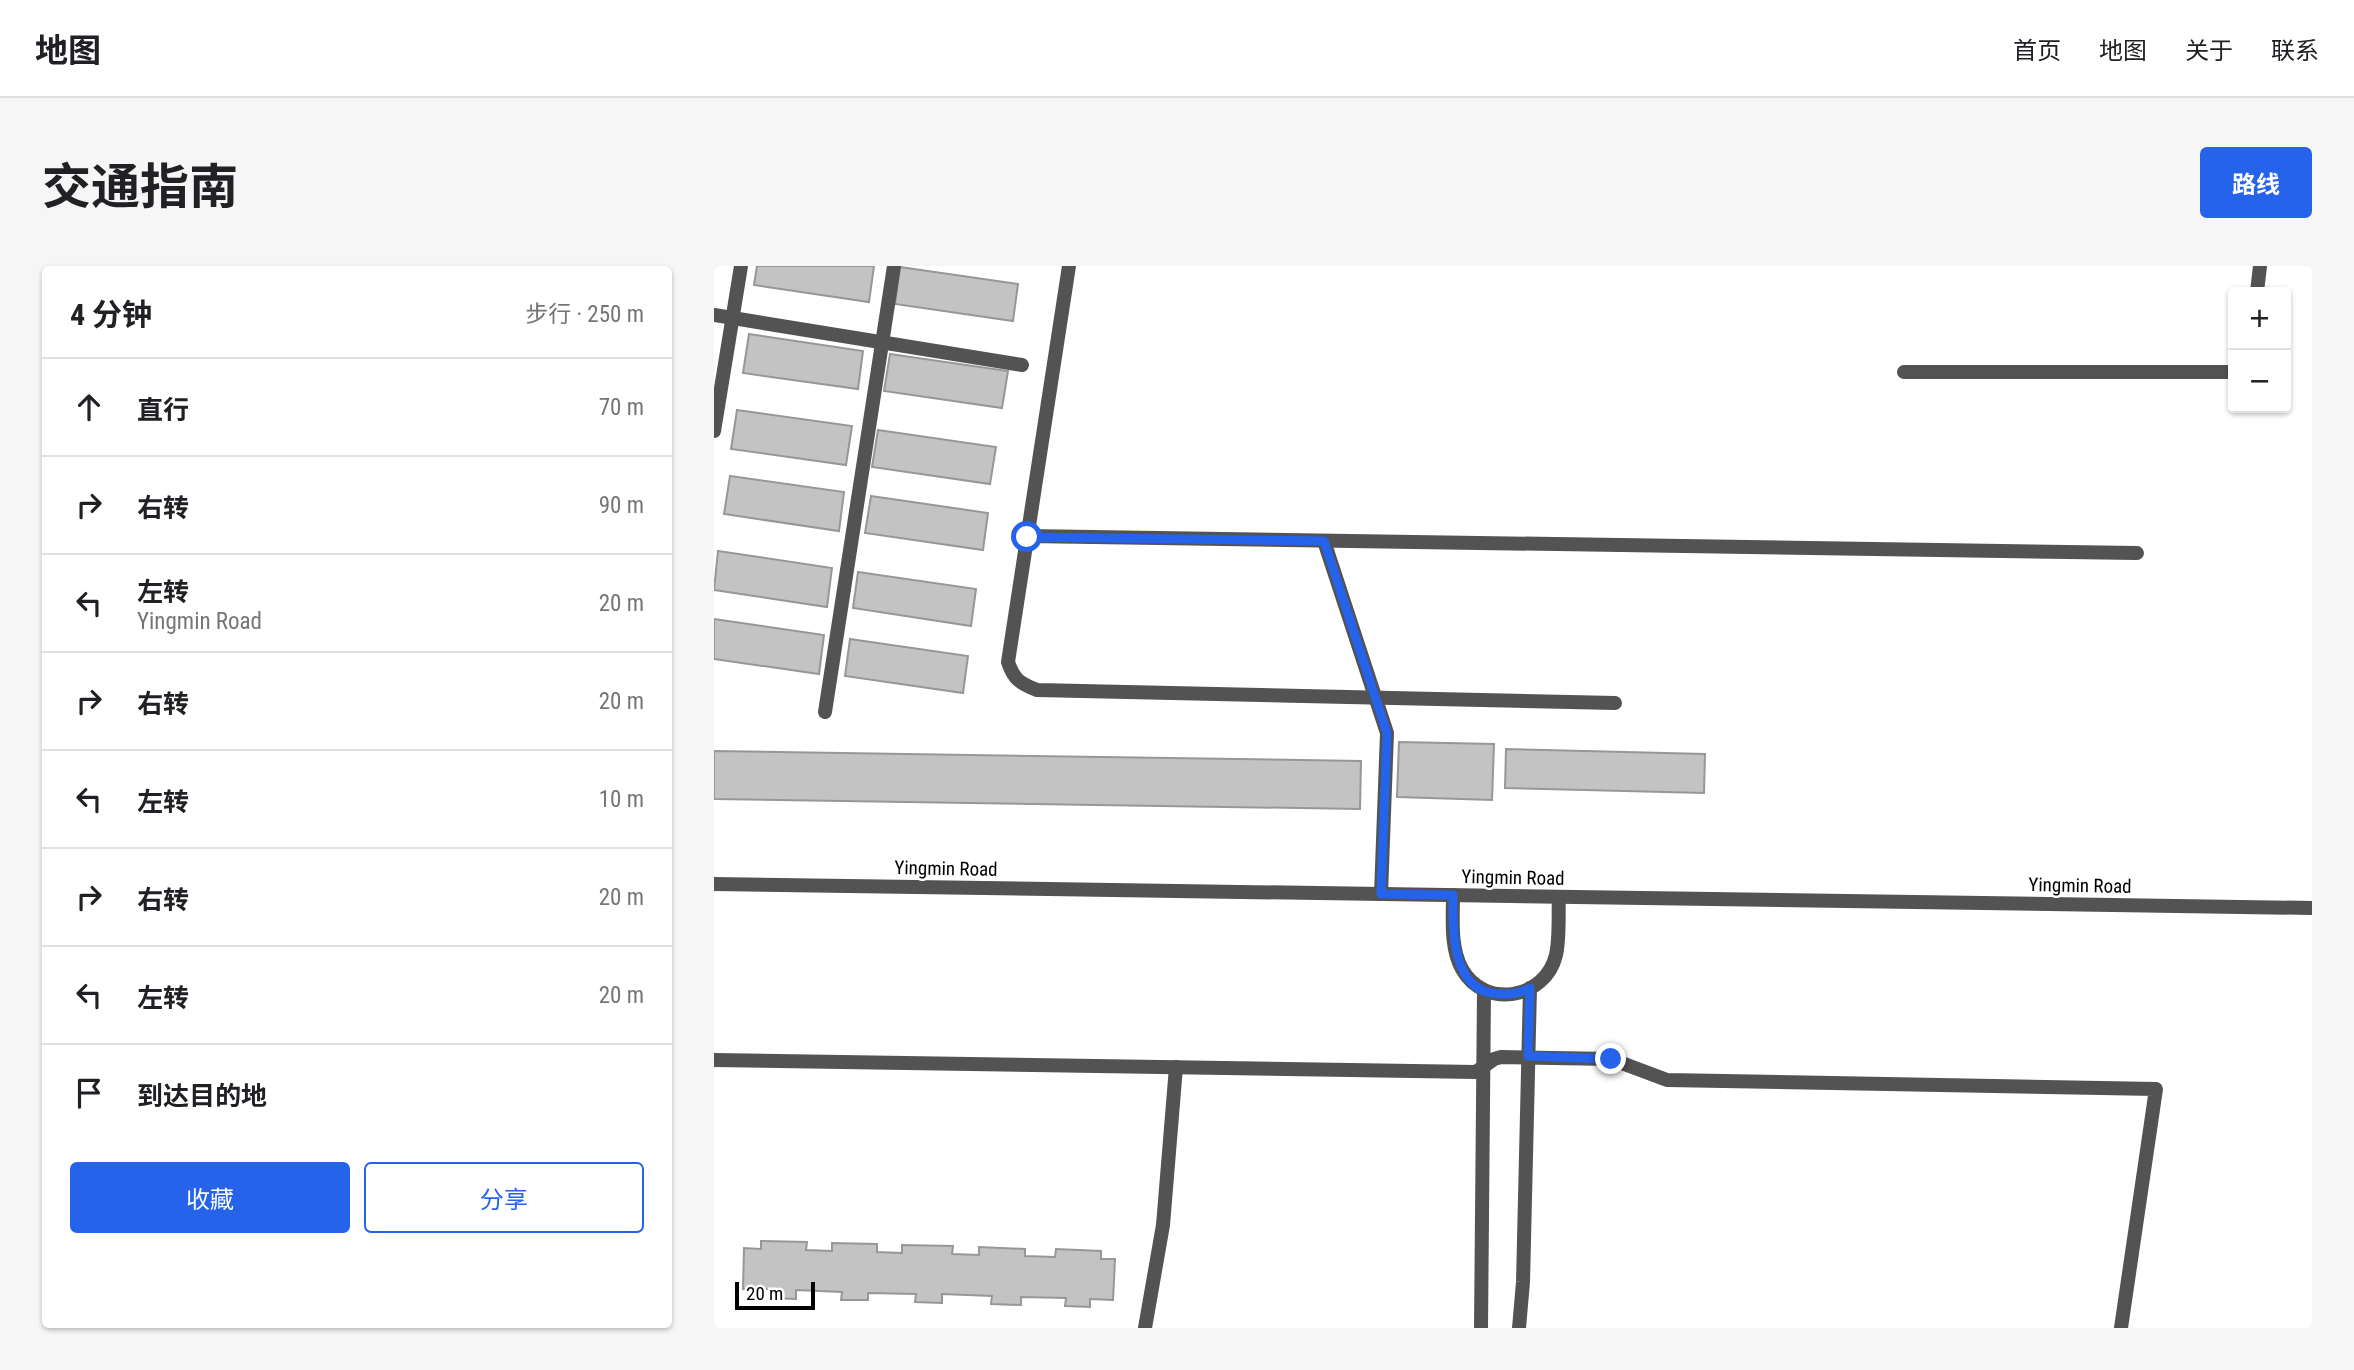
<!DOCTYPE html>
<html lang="zh">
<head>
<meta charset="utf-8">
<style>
	:root { --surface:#fff; --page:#f6f6f6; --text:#202124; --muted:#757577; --line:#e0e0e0; --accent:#2563eb }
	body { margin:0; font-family:"Roboto Condensed","Noto Sans SC",sans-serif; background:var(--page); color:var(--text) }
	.controls { position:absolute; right:21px; top:21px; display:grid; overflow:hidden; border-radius:7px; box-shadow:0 2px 5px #0004 }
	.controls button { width:63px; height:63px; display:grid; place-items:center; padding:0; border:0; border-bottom:2px solid var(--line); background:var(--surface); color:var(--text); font:35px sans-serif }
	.scale { position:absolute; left:21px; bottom:18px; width:80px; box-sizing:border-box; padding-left:7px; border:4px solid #000; border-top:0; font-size:19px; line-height:24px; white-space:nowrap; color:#000; -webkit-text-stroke:5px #fff; paint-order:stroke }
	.stop { position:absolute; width:21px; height:21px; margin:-16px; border:5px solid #2563eb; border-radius:50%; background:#fff }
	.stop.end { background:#2563eb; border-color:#fff; box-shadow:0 2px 7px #0008 }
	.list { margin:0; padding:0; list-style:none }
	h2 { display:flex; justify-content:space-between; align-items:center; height:91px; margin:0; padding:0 28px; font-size:30px }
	h2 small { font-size:23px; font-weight:400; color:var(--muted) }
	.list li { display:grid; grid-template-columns:46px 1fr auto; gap:21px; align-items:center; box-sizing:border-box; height:98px; padding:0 28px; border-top:2px solid var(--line) }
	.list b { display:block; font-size:26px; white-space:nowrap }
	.list p { margin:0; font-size:23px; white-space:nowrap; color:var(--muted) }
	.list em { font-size:23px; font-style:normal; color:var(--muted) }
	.actions { display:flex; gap:14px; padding:21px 28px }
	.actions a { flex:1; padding:16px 0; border:2px solid var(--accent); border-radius:7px; text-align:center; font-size:24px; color:var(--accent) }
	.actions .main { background:var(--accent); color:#fff }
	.icon { flex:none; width:38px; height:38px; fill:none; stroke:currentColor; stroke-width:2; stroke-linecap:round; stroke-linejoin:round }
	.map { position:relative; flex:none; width:1598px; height:1062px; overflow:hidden; border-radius:7px }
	header { display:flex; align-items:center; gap:42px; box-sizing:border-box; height:98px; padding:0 35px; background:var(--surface); border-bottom:2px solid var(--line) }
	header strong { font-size:33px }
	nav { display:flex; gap:38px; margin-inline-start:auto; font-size:24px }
	.intro { display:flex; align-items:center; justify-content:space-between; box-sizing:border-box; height:168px; padding:0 42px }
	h1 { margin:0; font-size:49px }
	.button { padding:18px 32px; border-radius:7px; background:var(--accent); color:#fff; font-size:24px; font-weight:700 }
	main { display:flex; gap:42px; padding:0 42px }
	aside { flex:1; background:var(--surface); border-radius:7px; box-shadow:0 2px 5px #0004 }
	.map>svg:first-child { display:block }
	.building { fill:#c3c3c3; stroke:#979797; stroke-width:2 }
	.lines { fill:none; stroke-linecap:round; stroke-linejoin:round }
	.service { stroke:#535353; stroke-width:14 }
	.tertiary { stroke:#535353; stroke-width:14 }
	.route { stroke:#2563eb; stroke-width:9 }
	.labels { text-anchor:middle; stroke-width:5; stroke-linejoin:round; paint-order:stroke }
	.street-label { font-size:19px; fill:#000; stroke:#fff }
</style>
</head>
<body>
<header>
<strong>地图</strong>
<nav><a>首页</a><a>地图</a><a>关于</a><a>联系</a></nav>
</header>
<div class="intro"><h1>交通指南</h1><a class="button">路线</a></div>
<main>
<aside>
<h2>4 分钟<small>步行 · 250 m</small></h2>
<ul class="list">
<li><svg class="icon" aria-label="ahead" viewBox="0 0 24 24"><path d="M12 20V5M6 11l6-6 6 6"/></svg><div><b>直行</b></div><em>70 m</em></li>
<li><svg class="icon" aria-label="right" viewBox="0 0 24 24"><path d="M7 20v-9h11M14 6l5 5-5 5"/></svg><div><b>右转</b></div><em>90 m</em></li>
<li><svg class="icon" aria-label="left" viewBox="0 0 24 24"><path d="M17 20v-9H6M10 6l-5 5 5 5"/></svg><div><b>左转</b><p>Yingmin Road</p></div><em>20 m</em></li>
<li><svg class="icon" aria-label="right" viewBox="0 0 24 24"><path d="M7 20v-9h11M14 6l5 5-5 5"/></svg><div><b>右转</b></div><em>20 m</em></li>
<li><svg class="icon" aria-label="left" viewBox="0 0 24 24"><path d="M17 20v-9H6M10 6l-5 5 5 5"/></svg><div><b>左转</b></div><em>10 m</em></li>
<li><svg class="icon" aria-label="right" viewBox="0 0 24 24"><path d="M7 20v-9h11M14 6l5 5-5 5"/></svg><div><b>右转</b></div><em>20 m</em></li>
<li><svg class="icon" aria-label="left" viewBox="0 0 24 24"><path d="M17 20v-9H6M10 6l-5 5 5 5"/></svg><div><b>左转</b></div><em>20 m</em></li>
<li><svg class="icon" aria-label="arrive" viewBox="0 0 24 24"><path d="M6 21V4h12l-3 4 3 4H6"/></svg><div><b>到达目的地</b></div></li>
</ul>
<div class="actions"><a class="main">收藏</a><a>分享</a></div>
</aside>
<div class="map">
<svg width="1598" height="1062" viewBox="0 0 1598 1062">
	<rect width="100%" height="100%" fill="#fff"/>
	<g class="building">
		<polygon points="43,0 160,0 155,36 40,19"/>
		<polygon points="186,1 304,18 299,55 181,38"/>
		<polygon points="35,68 149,85 144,123 29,107"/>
		<polygon points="176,88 294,105 288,142 170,125"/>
		<polygon points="23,144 138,160 132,199 17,183"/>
		<polygon points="164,164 282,181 276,218 158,201"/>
		<polygon points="16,210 130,226 125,265 10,248"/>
		<polygon points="157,230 274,247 269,284 151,267"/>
		<polygon points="4,285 118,302 113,341 0,324"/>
		<polygon points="144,306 262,323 257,360 139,342"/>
		<polygon points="0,353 110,369 105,408 0,393"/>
		<polygon points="136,373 254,390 249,427 131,410"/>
		<polygon points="685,476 780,478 778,534 683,531"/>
		<polygon points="792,483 991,488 990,527 791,522"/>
		<polygon points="0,485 647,495 646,543 0,533"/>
		<polygon points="47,975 93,976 92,984 118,985 118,977 163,978 163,986 188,987 188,979 239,980 238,988 265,989 265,981 311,983 311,990 341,991 342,983 387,985 387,993 401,993 399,1034 376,1033 376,1041 351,1040 352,1032 307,1031 307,1039 277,1038 278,1030 228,1028 228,1037 201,1036 202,1028 154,1027 154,1034 127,1034 128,1026 82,1024 82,1033 55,1032 56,1023 29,1023 30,982 47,983"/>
	</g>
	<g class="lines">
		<g class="service">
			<path d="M355,0L294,396C300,414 306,417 323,424L901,437"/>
			<polyline points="1543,26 1546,0"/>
			<polyline points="0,49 308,99"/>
			<polyline points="1190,106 1519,106"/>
			<polyline points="0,165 27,0"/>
			<polyline points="313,270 1423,287"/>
			<polyline points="610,275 673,467 667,628"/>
			<polyline points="111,446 180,0"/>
			<path d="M739,629C739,652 736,682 748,703C770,743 831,734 842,689C846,671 844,649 845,631"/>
			<polyline points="0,794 762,806 780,793 787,791 897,793 953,814 1442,823 1407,1062"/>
			<polyline points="431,1062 449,959 462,801"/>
			<polyline points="767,1062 770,725"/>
			<polyline points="805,1062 809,1016 816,722"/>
		</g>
		<polyline class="tertiary" points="0,618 1598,642"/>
	</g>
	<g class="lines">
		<path class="route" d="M313,271L610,275L673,467L667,628L739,629C739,666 737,730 789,728C800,728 806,727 816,722L814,790L897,793"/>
	</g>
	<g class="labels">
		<g class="street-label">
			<text transform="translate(232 602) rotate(1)" y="7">Yingmin Road</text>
			<text transform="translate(799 611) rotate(1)" y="7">Yingmin Road</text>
			<text transform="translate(1366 619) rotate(1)" y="7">Yingmin Road</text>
		</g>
	</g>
</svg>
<div class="controls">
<button>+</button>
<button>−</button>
</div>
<div class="scale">20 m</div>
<div class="stop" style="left:313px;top:271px"></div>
<div class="stop end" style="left:897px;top:793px"></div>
</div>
</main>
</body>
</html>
